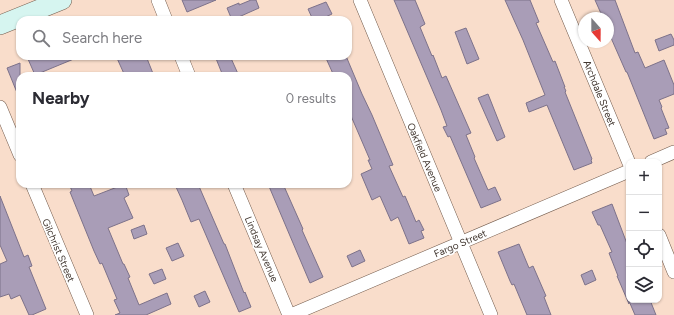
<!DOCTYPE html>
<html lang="en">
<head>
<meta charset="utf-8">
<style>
	:root { --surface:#fff; --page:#f2f2f3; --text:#2b2b33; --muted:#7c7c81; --line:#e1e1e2 }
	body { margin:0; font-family:Figtree,sans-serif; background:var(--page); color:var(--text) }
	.controls { position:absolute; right:12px; bottom:12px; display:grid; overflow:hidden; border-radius:8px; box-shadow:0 1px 3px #0004 }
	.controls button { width:36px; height:36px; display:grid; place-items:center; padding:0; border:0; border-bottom:1px solid var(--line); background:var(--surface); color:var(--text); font:20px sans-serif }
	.compass { position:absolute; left:578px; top:12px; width:36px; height:36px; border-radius:50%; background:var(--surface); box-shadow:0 1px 3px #0004; rotate:159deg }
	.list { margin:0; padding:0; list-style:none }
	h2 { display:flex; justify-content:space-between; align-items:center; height:52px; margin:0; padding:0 16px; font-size:17px }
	h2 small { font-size:13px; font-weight:400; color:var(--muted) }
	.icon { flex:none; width:22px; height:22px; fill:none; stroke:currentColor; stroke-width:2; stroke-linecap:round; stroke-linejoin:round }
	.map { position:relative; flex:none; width:674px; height:315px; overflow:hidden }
	.search { position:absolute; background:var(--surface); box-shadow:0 1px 3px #0004; left:16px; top:16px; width:336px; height:44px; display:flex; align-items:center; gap:10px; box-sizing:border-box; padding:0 14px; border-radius:12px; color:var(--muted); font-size:15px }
	.panel { position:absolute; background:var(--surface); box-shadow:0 1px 3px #0004; left:16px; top:72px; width:336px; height:116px; border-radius:12px }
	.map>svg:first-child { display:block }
	.building { fill:#a99db7; stroke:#7d728a }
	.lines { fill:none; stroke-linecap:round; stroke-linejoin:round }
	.street-casing { stroke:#755d4e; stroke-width:14 }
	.secondary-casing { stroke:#755d4e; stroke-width:20 }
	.street { stroke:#fff; stroke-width:13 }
	.secondary { stroke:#d6f5f0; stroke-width:19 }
	.labels { text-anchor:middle; stroke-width:3.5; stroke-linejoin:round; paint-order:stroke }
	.street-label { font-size:10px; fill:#423730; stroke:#fff }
</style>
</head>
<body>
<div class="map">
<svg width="674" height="315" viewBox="0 0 674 315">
	<rect width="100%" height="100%" fill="#f9ddcb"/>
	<g class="building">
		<polygon points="182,0 216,0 187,12"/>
		<polygon points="251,0 256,0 259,8 232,20 227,8 239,3 239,5"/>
		<polygon points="394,0 415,0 425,24 420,27 432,56 433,55 442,78 446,76 471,133 466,135 475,157 474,158 488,190 495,187 501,200 481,208 450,136 448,137 443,127 447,126 441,110"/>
		<polygon points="505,0 530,0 539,22 536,23 553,62 555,61 565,87 564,87 566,91 565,92 592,159 591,160 592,163 574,170 547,105 529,112 526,103 545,95 523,40"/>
		<polygon points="595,0 615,0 635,53 638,52 645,68 664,60 674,85 674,94 659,100 662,107 661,108 669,128 665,129 667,134 654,139 627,72 626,72 608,31 608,18 603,18"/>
		<polygon points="326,2 332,14 319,20 313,20 308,9"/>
		<polygon points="466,28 479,59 467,64 455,32"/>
		<polygon points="671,34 674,40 674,45 659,51 655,40"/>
		<polygon points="35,56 81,56 35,75 28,59"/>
		<polygon points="116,56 146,56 154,76 125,76"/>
		<polygon points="215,56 230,56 239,76 223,76"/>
		<polygon points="325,56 346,56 362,94 372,115 393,165 389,166 403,197 405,196 416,222 419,220 424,230 421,231 424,238 409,244 398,217 391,221 380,196 372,200 361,174 372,169 368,160 370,160 348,109 348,76 334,76"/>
		<polygon points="20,63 20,100 7,68"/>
		<polygon points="488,94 505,137 497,141 478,98"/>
		<polygon points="69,184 89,184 94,196 125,184 129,195 124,198 133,218 108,228 123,264 124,264 130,277 128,278 139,305 167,293 171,304 146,315 115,315 120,313 114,300 117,299 102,263 100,264 94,251 70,192 72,191"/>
		<polygon points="184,184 198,184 224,244 225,244 244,293 245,292 251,307 239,312 199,219 191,222 182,200 176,187"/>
		<polygon points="268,184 283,184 303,229 302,230 323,277 310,283 293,243"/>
		<polygon points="0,196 24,257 28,255 32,266 29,267 46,309 32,315 29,315 20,295 11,299 9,294 0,297 0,264 7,261 0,245"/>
		<polygon points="612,204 629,249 629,300 650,300 656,315 635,315 629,301 629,304 617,276 618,276 609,253 612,252 600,225 598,225 592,212"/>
		<polygon points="144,225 147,234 134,239 131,230"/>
		<polygon points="178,243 184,256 172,261 166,248"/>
		<polygon points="519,244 529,268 533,266 546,296 544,297 551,315 527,315 514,284 512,285 510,281 498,252"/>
		<polygon points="360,250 365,261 352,267 347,256"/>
		<polygon points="162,269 166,279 154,284 149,274"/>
		<polygon points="592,270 596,280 585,285 581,275"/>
		<polygon points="205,291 210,302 199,307 194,296"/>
	</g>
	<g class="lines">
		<defs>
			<g id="street">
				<polyline points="158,0 166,20"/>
				<polyline points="360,0 491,315"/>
				<polyline points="561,0 629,163"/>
				<polyline points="181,56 189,76"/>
				<polyline points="0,107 20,155"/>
				<polyline points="651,162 674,152"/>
				<polyline points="32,184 87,315"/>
				<polyline points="234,184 289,315"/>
				<polyline points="659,235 674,272"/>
				<polyline points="291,315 629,171"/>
			</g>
			<polyline id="secondary" points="0,25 62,0"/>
		</defs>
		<use href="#street" class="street-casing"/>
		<use href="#secondary" class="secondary-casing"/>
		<use href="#street" class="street"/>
		<use href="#secondary" class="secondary"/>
	</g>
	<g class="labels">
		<g class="street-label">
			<text transform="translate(600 93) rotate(68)" y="4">Archdale Street</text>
			<text transform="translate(425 157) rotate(67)" y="4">Oakfield Avenue</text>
			<text transform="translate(460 243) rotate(-23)" y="4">Fargo Street</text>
			<text transform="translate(262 249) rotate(67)" y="4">Lindsay Avenue</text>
			<text transform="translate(59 250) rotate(67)" y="4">Gilchrist Street</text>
		</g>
	</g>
</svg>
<div class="controls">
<button>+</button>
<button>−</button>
<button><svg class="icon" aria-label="locate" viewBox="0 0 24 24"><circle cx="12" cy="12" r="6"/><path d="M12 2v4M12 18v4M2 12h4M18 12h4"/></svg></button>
<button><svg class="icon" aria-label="layers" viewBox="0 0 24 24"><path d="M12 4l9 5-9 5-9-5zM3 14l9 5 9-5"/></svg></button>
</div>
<svg class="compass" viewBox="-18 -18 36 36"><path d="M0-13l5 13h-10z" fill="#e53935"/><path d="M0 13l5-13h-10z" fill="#7c7c81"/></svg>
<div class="search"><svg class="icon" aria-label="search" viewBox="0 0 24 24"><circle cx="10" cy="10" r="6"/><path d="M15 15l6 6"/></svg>Search here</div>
<section class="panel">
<h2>Nearby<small>0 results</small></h2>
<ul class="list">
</ul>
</section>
</div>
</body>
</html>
